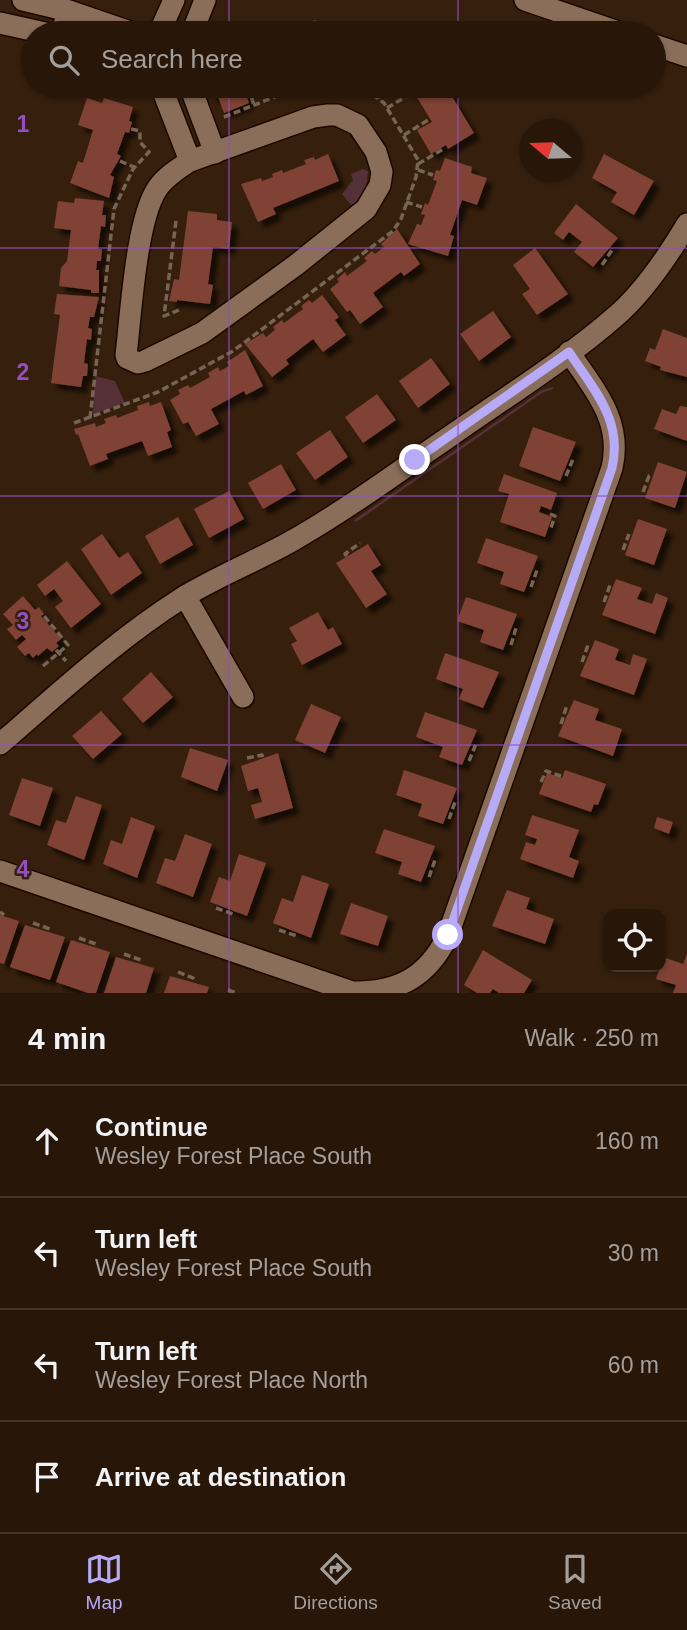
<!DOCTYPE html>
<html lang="en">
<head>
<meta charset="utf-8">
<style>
	:root { --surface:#281709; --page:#302012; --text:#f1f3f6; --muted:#a59f9c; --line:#44362a; --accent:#b7abf8 }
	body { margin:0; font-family:Arial,sans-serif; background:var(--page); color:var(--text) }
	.controls { position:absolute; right:21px; bottom:21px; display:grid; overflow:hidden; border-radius:14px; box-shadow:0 2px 5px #0004 }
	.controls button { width:63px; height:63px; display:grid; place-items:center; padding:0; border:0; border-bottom:2px solid var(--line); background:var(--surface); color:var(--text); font:35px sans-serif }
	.compass { position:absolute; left:519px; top:119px; width:63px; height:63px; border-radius:50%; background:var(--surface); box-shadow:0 2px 5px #0004; rotate:289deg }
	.stop { position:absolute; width:21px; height:21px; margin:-16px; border:5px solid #b7abf8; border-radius:50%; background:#fff }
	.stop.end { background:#b7abf8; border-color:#fff; box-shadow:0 2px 7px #0008 }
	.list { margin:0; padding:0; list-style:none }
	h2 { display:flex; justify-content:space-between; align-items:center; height:91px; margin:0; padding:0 28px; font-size:30px }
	h2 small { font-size:23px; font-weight:400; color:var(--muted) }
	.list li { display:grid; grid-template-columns:46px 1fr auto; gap:21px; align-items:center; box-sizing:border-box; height:112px; padding:0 28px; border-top:2px solid var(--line) }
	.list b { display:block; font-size:26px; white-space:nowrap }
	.list p { margin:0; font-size:23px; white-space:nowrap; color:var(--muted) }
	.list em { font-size:23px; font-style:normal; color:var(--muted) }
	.icon { flex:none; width:38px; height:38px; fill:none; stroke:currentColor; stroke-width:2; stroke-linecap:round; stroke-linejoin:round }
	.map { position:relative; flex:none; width:687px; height:993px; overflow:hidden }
	.search { position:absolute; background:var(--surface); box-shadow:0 2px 5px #0004; left:21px; right:21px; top:21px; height:77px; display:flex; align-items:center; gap:18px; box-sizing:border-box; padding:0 24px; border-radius:38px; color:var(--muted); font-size:26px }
	.sheet { height:539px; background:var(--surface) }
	nav { display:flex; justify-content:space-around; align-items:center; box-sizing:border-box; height:98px; border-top:2px solid var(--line); background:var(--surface); font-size:19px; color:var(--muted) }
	nav a { display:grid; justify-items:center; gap:4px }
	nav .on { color:var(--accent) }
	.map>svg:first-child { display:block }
	.green { fill:#553037 }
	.building { fill:#7f4234; filter:url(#shadow) }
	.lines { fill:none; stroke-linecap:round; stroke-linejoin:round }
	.minor-casing { stroke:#1c0800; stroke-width:24 }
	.tertiary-casing { stroke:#1c0800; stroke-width:24 }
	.path { stroke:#786453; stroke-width:3.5; stroke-dasharray:7 3.5; stroke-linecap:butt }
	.minor { stroke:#8a6e59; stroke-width:21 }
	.tertiary { stroke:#8a6e59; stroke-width:21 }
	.route { stroke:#b7abf8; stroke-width:9 }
	.grid { fill:none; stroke:#9350c3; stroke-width:2; stroke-opacity:0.55 }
	.grid-label { font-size:23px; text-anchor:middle; font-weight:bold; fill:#9350c3; stroke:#361f0c; stroke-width:5; stroke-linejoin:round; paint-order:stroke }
</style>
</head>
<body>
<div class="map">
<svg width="687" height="993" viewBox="0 0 687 993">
	<defs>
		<filter id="shadow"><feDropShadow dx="6" dy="6" stdDeviation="2" flood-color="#0009"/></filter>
	</defs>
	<rect width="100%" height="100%" fill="#361f0c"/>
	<g class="green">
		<polygon points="363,169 368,171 366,188 356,203 351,205 342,194 353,180 351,174"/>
		<polygon points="95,376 115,381 125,403 93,414"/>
		<polygon points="554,387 553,389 542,393 356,522 354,520 542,390"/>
	</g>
	<g class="building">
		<polygon points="314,20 326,24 327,21 338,24 337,27 353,33 310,33"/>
		<polygon points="208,86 243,86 249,103 224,113 218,97 213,98"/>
		<polygon points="404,86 449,86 453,92 450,93 474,133 448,149 446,145 431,154 417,130 432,122 412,89 408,92"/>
		<polygon points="87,98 102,103 104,98 133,107 129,121 132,122 129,133 125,132 117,154 121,156 110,175 114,177 109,198 70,183 78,161 83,163 93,130 78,125"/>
		<polygon points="328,154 339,181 273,208 276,214 258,222 241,184 261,178 262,181 273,177 272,174 282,170 283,173 306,164 304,160 314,157 315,160"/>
		<polygon points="604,154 654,181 634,215 611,202 617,192 592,178"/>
		<polygon points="445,158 472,167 471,173 487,178 477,205 462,200 450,235 454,236 448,256 408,244 417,224 421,225 425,215 421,214 425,203 428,205 437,181 433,180 436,170 440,171"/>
		<polygon points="75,198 104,201 102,215 106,215 105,227 101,226 98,249 102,249 101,261 97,261 96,270 99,270 99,293 91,293 91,290 59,286 61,268 67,261 71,230 54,228 58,201 74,203"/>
		<polygon points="576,204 618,238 593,267 574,252 582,242 569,232 563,240 554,233"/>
		<polygon points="188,211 217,214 217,220 232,222 229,249 213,247 208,284 213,285 210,304 177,300 177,302 169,301 174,279 179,280"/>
		<polygon points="397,229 420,264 404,276 401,272 373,293 383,307 360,324 350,310 347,312 330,289 339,282 337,279 345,272 347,276 367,261 364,258 372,251 375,254 384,247 381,244"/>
		<polygon points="535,248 568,294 537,315 522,294 530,289 513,265"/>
		<polygon points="57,294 99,297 94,317 90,317 88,328 92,329 91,340 87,339 84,363 88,364 87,376 83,376 81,387 51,383 60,315 54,314"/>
		<polygon points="322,295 339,317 335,320 346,335 323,352 313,339 286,360 289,364 272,377 245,344 263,333 266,337 275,330 273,327 282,320 284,323 303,309 301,306 309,300 312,303"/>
		<polygon points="493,311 511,337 479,361 460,334"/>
		<polygon points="663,329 687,338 687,377 660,370 661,367 645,361 650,348 655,350"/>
		<polygon points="245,350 263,386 246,395 244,391 211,409 219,424 196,436 188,422 183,424 170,400 180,394 178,390 188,385 190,388 210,377 208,373 218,367 220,371 229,366 227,362"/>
		<polygon points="431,358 450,384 418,408 399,381"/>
		<polygon points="377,394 396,420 363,443 345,417"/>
		<polygon points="149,402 150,406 161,402 171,430 167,432 172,447 148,456 142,441 106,454 108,459 90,466 78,434 76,435 74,429 95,423 96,427 106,423 104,419 116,415 117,418 138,410 137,406"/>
		<polygon points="680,406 687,407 687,441 654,429 662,409 676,414"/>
		<polygon points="533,427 576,442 560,481 519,466"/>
		<polygon points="330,430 348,457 315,480 296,453"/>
		<polygon points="658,462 687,472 675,508 645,498"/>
		<polygon points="281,464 296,490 263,509 248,483"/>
		<polygon points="504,474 557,493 551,510 541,506 539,512 552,517 545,537 500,522 509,494 498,491"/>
		<polygon points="229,491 244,519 209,538 194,509"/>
		<polygon points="178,517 193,545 160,564 145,536"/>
		<polygon points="638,519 667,529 654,565 625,555"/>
		<polygon points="102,534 119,558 128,552 142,573 111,595 81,549"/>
		<polygon points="486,538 538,556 524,592 500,584 504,572 477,563"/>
		<polygon points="368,544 381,565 371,571 387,594 366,608 336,563"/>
		<polygon points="67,561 101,604 71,628 55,607 63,601 54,589 45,596 37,585"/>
		<polygon points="616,579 642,588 637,599 652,604 656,593 668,598 655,634 602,615"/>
		<polygon points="23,596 35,610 39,607 44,614 41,616 61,639 56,643 59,646 52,652 47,648 38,656 37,654 33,658 29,653 25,656 17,647 26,639 22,635 16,640 7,629 13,625 3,614"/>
		<polygon points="466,597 517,614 503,650 480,642 484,630 457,621"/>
		<polygon points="318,612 328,630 333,627 342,644 302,665 291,644 297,641 289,628"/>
		<polygon points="595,640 619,649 615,660 630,665 633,654 647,659 634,695 580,676"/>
		<polygon points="445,653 499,672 483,708 459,699 463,689 436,679"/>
		<polygon points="151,672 173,697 143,723 122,699"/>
		<polygon points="574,700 599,709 595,720 622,729 613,756 558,736"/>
		<polygon points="311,704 341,717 325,753 295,740"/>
		<polygon points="101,711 122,734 93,759 72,736"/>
		<polygon points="425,712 477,730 462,765 439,757 443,747 416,737"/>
		<polygon points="190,748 228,760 217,791 181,777"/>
		<polygon points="278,753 293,808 255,819 251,805 262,802 258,788 248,791 241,766"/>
		<polygon points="404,770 457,788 443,824 418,816 422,804 396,795"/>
		<polygon points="565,770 606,784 598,805 594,804 591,812 539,794 547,773 562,778"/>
		<polygon points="22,778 53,788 40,826 9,815"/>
		<polygon points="76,796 102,805 84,860 47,845 56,820 66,823"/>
		<polygon points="532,815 579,830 569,857 579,861 573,878 520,859 526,842 535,845 537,839 525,835"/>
		<polygon points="131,817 155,826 137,878 103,864 111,840 122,844"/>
		<polygon points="657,817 673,822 669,834 654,828"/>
		<polygon points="384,829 435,846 421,882 398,874 402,862 375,853"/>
		<polygon points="185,834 212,844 193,897 156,883 165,858 175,861"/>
		<polygon points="239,854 266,863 247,916 210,902 219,877 230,881"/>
		<polygon points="302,875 329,884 311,938 273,923 282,898 293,902"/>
		<polygon points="507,890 530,898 526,909 554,919 545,944 492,926"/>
		<polygon points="351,903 388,916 378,946 340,934"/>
		<polygon points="0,915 19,921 4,964 0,963"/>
		<polygon points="25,925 65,937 50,980 10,967"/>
		<polygon points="71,940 110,952 96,993 88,993 56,982"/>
		<polygon points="483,950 532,980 524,993 499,993 493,989 490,993 477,993 464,985"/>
		<polygon points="687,954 687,993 673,993 676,985 656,979 663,957 683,964"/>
		<polygon points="116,957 154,968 146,993 104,993"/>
		<polygon points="170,976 209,987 207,993 164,993"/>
	</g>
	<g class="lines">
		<defs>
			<g id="minor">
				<polyline points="23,0 69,11 133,33"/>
				<polyline points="0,23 45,33"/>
				<polyline points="61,33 69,11"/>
				<polyline points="151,33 160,31 174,0"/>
				<polyline points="192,33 205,0"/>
				<polyline points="161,86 190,161"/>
				<polyline points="190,86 215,153"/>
				<path d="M328,115H337L358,125L376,152L382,172L380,185L366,209L296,265L202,333L145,361L138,363L127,358L126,355C131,314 136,221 157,189C165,177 179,168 190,161L313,117Z"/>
				<polyline points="185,596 243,697"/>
				<path d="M0,744C59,693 116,640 182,598C216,577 254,562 290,542C345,511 396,473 449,437C503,399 567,359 616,316C645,291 668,256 687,224"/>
				<path d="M0,871L352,992C398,993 428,977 448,935L612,468C623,420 594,390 569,352"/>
			</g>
			<g id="tertiary">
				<polyline points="525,0 621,33"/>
				<polyline points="654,45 687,56"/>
			</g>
		</defs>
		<use href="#minor" class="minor-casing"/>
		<use href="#tertiary" class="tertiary-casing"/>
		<g class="path">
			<polyline points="280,86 283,94"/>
			<polyline points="248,87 254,105"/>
			<polyline points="378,98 387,86"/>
			<polyline points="387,108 412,93"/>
			<polyline points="224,117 302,86"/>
			<polyline points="404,135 428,120"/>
			<polyline points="120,161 134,167"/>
			<polyline points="418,164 445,148"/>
			<polyline points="418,170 433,175"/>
			<polyline points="406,202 422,207"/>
			<polyline points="176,221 164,316 179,310"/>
			<polyline points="602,265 612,250"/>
			<polyline points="90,418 114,209 133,169 149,152 140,142 140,131 131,129"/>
			<polyline points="74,423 158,392 233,351 393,231 401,219 416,177 418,160 384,103 376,97 344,86"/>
			<polyline points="566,476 573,459 571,459"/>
			<polyline points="643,492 649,476 651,476"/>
			<polyline points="550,514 555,516 551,528"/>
			<polyline points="623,550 629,534"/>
			<polyline points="347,556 345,554 360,543"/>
			<polyline points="531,587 537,570 534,569"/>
			<polyline points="604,602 610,585"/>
			<polyline points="511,645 516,628 514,627"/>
			<polyline points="56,650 66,661"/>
			<polyline points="582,662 588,645"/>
			<polyline points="43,666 68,645 44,616"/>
			<polyline points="561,724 567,705"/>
			<polyline points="247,758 262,755 263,758"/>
			<polyline points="469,761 476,744 474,743"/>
			<polyline points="541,782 546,771 561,776"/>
			<polyline points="449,819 455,802 453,801"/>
			<polyline points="429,877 435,860 432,859"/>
			<polyline points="216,908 233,914 234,911"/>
			<polyline points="0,912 4,915"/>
			<polyline points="33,923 50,929 49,931"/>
			<polyline points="279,930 297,936"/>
			<polyline points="79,938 96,944 95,946"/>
			<polyline points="124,954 141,960 140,962"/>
			<polyline points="178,972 193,978 195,981"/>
			<polyline points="228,990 236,993"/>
		</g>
		<use href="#minor" class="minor"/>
		<use href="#tertiary" class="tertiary"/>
	</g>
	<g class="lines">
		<path class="route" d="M415,460L569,352C594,390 623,420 612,468L448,935"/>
	</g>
	<path class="grid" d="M229,0V33M458,0V33M229,86V993M458,86V993M0,248H687M0,496H687M0,745H687"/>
	<g class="grid-label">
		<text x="23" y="132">1</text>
		<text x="23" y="380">2</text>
		<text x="23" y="629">3</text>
		<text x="23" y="877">4</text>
	</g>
</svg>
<div class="controls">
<button><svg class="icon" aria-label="locate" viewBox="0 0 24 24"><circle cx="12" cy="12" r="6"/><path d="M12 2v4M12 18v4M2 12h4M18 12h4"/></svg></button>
</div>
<svg class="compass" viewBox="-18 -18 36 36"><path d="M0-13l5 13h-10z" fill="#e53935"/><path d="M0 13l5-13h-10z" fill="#a59f9c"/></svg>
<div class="stop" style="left:448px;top:935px"></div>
<div class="stop end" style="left:415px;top:460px"></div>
<div class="search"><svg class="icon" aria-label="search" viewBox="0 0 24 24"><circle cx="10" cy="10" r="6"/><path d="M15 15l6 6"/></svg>Search here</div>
</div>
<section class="sheet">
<h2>4 min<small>Walk · 250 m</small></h2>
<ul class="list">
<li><svg class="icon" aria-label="ahead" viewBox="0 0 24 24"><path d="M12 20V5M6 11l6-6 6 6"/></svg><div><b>Continue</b><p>Wesley Forest Place South</p></div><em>160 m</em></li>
<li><svg class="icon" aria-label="left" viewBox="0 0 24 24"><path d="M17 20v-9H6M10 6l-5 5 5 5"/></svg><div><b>Turn left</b><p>Wesley Forest Place South</p></div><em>30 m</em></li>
<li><svg class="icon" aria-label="left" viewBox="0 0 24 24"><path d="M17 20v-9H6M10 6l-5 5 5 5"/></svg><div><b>Turn left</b><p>Wesley Forest Place North</p></div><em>60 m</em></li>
<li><svg class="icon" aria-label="arrive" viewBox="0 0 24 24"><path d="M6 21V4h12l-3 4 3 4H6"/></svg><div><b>Arrive at destination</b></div></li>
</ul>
</section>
<nav>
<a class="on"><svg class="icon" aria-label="map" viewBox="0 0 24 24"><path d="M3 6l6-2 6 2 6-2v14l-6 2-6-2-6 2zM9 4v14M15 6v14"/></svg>Map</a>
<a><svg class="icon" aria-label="directions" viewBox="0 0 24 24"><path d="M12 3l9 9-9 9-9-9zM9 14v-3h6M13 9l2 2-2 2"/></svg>Directions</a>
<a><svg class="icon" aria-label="saved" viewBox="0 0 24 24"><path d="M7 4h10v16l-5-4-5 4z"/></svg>Saved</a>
</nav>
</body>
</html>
